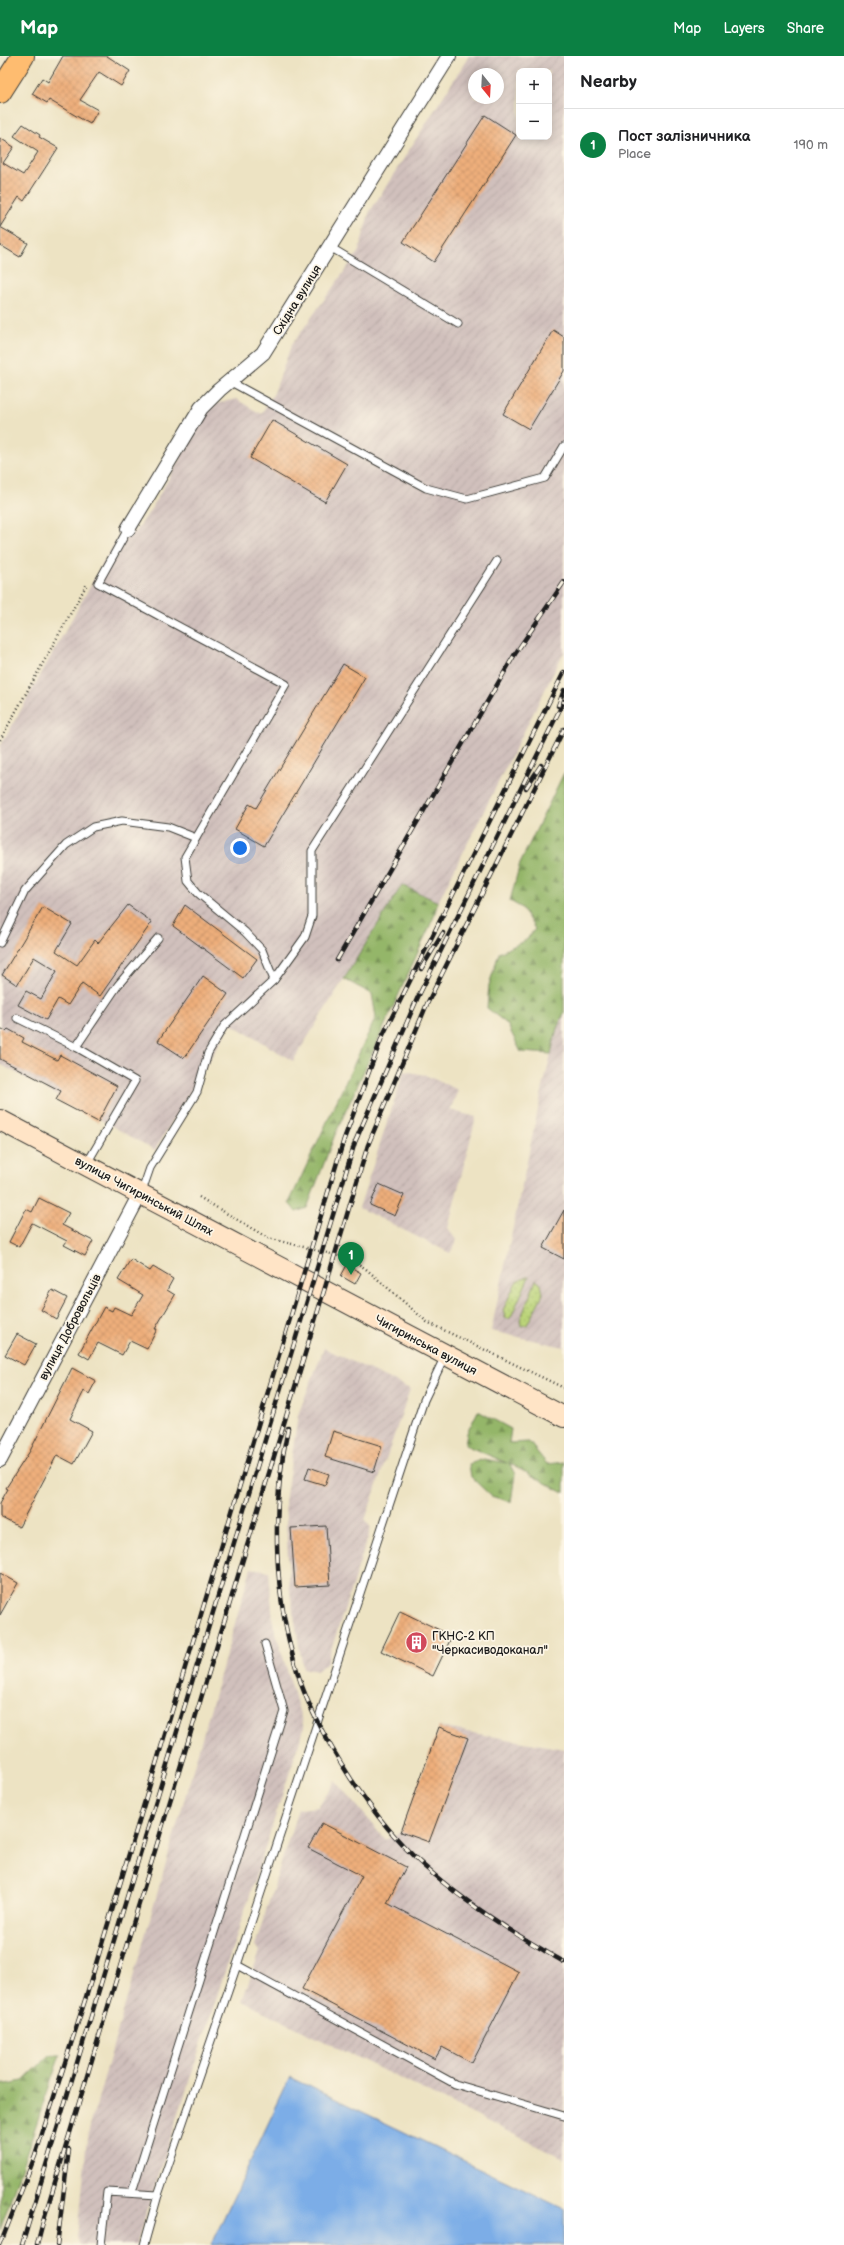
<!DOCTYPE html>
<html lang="en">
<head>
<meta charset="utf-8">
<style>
	:root { --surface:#fff; --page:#f6f6f6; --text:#202124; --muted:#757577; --line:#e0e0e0; --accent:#0b8043 }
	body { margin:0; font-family:"Balsamiq Sans",sans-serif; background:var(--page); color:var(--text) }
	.controls { position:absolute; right:12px; top:12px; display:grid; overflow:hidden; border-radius:8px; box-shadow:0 2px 10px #0003 }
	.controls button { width:36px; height:36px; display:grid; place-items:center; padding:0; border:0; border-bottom:1px solid var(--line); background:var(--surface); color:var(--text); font:20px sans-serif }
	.compass { position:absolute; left:468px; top:12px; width:36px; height:36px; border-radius:50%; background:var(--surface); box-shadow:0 2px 10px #0003; rotate:162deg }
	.you { position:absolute; left:240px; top:792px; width:14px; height:14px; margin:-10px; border:3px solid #fff; border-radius:50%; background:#1a73e8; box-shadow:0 0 0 6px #1a73e833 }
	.badge { display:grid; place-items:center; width:26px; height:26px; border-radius:50%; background:var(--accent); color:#fff; font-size:13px; font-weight:700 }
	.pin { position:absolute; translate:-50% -33px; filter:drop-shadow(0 1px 2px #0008) }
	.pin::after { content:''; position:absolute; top:21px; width:14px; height:12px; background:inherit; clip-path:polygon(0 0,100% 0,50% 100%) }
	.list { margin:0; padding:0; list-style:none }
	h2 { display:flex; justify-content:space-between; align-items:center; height:52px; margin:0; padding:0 16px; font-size:17px }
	h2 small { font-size:13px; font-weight:400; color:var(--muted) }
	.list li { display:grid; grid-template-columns:26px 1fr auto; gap:12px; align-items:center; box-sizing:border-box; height:72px; padding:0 16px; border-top:1px solid var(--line) }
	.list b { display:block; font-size:15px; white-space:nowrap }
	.list p { margin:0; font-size:13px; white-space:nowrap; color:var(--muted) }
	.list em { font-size:13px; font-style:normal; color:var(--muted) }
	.map { position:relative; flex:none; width:564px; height:2189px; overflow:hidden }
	header { display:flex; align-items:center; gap:24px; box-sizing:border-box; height:56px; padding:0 20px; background:var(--accent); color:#fff }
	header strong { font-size:19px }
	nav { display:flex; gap:22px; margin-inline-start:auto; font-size:14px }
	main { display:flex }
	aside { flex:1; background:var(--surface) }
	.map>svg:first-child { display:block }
	.industrial { fill:url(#industrial-furrows); fill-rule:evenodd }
	.grass { fill:url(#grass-dots); stroke:#6c784a }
	.forest { fill:url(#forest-firs); stroke:#586942 }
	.water { fill:#7bade7; stroke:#4c6482 }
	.building { fill:url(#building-cross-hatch) }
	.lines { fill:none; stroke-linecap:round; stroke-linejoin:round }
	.lane-casing { stroke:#3b3a35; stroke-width:9 }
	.street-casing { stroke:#3b3a35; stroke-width:16 }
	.secondary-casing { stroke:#3b3a35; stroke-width:22 }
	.primary-casing { stroke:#3b3a35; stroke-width:24 }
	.path { stroke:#3b3a35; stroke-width:2.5; stroke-dasharray:1 3; stroke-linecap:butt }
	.lane { stroke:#fff; stroke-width:7 }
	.street { stroke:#fff; stroke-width:14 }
	.secondary { stroke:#ffe4c6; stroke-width:20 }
	.primary { stroke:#febc70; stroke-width:22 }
	.rail-casing { stroke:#1c1c1c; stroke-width:4.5 }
	.rail { stroke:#fcf5e5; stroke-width:3; stroke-dasharray:9; stroke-linecap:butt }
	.labels { text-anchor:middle; stroke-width:3.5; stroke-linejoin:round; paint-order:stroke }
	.street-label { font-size:12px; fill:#1c1c1c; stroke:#fcf5e5 }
	.poi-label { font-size:12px; fill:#1c1c1c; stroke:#fcf5e5; text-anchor:start }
</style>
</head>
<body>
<header>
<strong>Map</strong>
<nav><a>Map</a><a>Layers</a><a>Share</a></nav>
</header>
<main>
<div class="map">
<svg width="564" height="2189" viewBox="0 0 564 2189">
	<defs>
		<pattern id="industrial-furrows" width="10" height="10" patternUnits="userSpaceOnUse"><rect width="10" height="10" fill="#d0c0bc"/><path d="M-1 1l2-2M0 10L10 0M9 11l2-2" fill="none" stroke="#b2a4a1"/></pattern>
		<pattern id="grass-dots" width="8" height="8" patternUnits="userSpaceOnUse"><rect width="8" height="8" fill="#bbd479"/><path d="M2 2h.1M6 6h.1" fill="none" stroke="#a0b568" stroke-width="1.8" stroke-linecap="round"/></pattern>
		<pattern id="forest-firs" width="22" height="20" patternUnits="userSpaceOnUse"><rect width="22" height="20" fill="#94b669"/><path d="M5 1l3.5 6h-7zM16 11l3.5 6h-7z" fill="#789356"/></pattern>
		<pattern id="building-cross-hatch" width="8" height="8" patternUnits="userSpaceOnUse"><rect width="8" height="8" fill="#eeaf7b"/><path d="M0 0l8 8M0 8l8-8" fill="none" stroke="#cc966a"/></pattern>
	</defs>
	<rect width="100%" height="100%" fill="#fcf5e5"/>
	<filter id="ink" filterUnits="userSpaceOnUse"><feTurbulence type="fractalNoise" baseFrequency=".025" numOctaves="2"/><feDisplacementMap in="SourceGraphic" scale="8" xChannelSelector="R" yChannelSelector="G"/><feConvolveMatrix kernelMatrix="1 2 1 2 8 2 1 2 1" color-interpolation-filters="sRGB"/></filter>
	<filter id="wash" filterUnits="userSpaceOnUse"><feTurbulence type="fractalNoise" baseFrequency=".012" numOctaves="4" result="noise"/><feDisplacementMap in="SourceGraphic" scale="16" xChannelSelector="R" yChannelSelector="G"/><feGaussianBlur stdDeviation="0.9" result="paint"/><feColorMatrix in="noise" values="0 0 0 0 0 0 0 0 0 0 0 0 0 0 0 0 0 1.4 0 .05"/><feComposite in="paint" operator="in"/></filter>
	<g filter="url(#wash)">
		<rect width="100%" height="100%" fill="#ede3c3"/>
		<g class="industrial">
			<path d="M469,0H564V596L438,846L402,829L293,1005L231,968L155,1094L0,1008V691L123,472L135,477L153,450L210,349L236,343L261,358L274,337L291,290L359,195L369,157ZM519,15H549V81H519ZM474,18H498V42H474Z"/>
			<polygon points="564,957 564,1291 491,1275 540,1044 557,972"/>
			<polygon points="404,1015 425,1019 458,1034 450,1054 476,1061 448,1172 457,1184 450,1197 359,1152"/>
			<polygon points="324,1292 410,1333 365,1464 371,1472 327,1606 317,1615 303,1612 290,1537 285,1446 298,1359"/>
			<polygon points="251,1512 269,1515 273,1567 304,1672 136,2189 79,2189 78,2181 87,2081"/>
			<polygon points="439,1671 564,1693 564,2103 242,1945 260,1895 255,1890 298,1753 318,1751 336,1725 386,1784 401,1776"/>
		</g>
		<g class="grass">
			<polygon points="526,1221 529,1221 511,1261 509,1263 505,1262 503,1254 516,1226"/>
			<polygon points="536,1224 541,1228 543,1238 527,1269 521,1270 520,1264"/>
		</g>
		<g class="forest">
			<polygon points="564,717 564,957 557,972 551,998 521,996 507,968 487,952 489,929 499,897 526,884 535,873 522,852 510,845 520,807"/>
			<polygon points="402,829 438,846 433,863 334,1081 307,1152 296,1156 289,1147 376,961 372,938 344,923"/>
			<polygon points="478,1355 511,1373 509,1387 529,1386 547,1408 564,1406 564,1437 509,1407 515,1418 511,1446 491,1440 471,1421 469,1408 484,1403 507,1407 465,1389 467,1377"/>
			<polygon points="50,1999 60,1999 0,2174 0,2029 23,2025"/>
		</g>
		<polygon class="water" points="290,2021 564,2153 564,2189 211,2189"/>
		<g id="blocks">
			<g class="building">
				<polygon points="63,0 107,0 130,15 121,30 99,16 80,44 98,54 90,68 49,44 47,47 32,38 42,22 48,26"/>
				<polygon points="485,59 516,79 434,206 403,186"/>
				<polygon points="23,68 40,79 39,81 58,92 24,145 19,141 0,171 0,82 14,91 3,107 23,119 38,96 14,80"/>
				<polygon points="0,171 28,187 20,201 0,189"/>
				<polygon points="553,274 564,281 564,315 529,373 503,358"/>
				<polygon points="272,364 347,408 325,446 250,402"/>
				<polygon points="343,608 365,621 264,790 235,773 249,748 256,752"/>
				<polygon points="128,849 152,866 100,940 82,927 68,949 58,943 46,964 18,949 26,935 41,943 57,915 34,901 17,929 2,919 43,851 72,868 56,895 77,909 95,884 98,887"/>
				<polygon points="185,849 257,903 243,922 173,870"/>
				<polygon points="203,920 228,938 184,1002 158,985"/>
				<polygon points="0,972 6,975 8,973 24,982 22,986 57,1004 60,999 117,1030 98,1066 56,1044 61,1035 0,1003"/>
				<polygon points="379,1128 404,1139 395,1160 370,1149"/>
				<polygon points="39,1142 69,1157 62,1169 93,1185 85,1200 64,1189 67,1185 32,1167 19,1191 9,1186 26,1153 32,1156"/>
				<polygon points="564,1154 564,1203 543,1192"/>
				<polygon points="131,1203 150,1215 153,1211 173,1223 167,1234 175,1239 155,1273 157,1273 147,1293 130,1285 122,1299 98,1287 89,1303 79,1297 104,1251 112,1255 114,1251 131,1259 143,1239 118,1224"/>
				<polygon points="347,1209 361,1217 355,1228 341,1220"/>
				<polygon points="52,1234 67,1242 56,1263 41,1254"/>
				<polygon points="17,1278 36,1288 24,1309 5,1299"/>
				<polygon points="72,1312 96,1325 89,1338 84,1335 70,1363 92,1375 74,1408 57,1399 19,1471 0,1461 0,1447 8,1433 6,1432 30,1395"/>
				<polygon points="333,1375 382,1390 374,1416 325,1401"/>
				<polygon points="309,1411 329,1418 325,1429 305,1423"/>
				<polygon points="326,1470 330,1529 295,1531 291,1472"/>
				<polygon points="0,1517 18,1527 0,1559"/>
				<polygon points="400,1555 452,1580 433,1620 381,1595"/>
				<polygon points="439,1671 468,1682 429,1786 401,1776"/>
				<polygon points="322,1767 406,1811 387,1847 519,1916 472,2007 442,1991 435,2003 302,1933 362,1820 308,1792"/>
			</g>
		</g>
	</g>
	<g filter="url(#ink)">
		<use href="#blocks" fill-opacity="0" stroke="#3b3a35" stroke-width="1"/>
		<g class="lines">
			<defs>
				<g id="lane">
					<polyline points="330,191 458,268"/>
					<polyline points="229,325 426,432 467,443 545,422 564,390"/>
					<polyline points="128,473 98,527 286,628 185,801 188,825 198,837 245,876 262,894 274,924"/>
					<polyline points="0,887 25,835 66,789 93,771 122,765 168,771 196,782"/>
					<polyline points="17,962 76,991"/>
					<polyline points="86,1109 135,1025 76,991 118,929 158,882"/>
					<polyline points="141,1138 150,1112 197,1036 208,997 224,970 274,924 305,881 312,860 312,795 497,505"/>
					<polyline points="237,1909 455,2028 564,2060"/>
					<polyline points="132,2136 284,1655 265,1588"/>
					<polyline points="101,2189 107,2136 158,2139"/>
					<polyline points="144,2189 158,2139 237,1909 424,1344 445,1300"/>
				</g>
				<g id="street">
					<polyline points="128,473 201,352 219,334 263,297 449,0"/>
					<polyline points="0,1404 140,1138"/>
				</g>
				<polyline id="secondary" points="0,1064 564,1361"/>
				<polyline id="primary" points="0,36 23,0"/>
			</defs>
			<use href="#lane" class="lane-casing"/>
			<use href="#street" class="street-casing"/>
			<use href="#secondary" class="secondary-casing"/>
			<use href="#primary" class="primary-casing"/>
			<g class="path">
				<polyline points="0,684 87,528"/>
				<polyline points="199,1141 268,1182 351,1203 366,1213 427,1266 564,1332"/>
			</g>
			<use href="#lane" class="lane"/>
			<use href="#street" class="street"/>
			<use href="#secondary" class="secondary"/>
			<use href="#primary" class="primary"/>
			<defs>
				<g id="rail">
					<polyline points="558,650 564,634"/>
					<polyline points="526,732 541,709"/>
					<polyline points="337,904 515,598 564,526"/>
					<polyline points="421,913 443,877"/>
					<path d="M288,1372C271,1453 273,1539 298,1618C309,1655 330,1690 351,1723C372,1754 396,1785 424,1810C466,1848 514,1878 564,1906"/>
					<polyline points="0,2189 35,2100 86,1941 344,1083 382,981 564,616"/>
					<polyline points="22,2189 355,1086 417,943 564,645"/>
					<polyline points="37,2189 43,2166 368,1089 427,948 564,673"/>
					<polyline points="57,2189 69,2093"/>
				</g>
			</defs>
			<use href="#rail" class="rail-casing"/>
			<use href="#rail" class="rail"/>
		</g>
	</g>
	<defs>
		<symbol id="building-disc" viewBox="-11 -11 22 22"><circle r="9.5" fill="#d1495b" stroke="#fcf5e5"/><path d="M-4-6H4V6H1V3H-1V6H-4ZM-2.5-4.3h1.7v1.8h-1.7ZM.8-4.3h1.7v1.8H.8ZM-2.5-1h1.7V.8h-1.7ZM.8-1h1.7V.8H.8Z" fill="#fff"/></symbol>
	</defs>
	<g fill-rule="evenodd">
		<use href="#building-disc" x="404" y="1574" width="25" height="25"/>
	</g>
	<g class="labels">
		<g class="street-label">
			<text transform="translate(297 244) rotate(-58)" y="4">Східна вулиця</text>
			<text transform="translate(144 1140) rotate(28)" y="4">вулиця Чигиринський Шлях</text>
			<text transform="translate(70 1271) rotate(-62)" y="4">вулиця Добровольців</text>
			<text transform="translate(426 1289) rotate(28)" y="4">Чигиринська вулиця</text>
		</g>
		<g class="poi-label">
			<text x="432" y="1584">ГКНС-2 КП<tspan x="432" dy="14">"Черкасиводоканал"</tspan></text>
		</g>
	</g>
</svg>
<div class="controls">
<button>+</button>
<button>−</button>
</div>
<svg class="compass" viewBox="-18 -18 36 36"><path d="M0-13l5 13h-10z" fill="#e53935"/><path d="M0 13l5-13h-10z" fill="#757577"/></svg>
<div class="you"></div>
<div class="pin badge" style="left:351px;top:1219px">1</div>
</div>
<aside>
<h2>Nearby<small></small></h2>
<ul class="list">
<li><span class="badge">1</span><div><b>Пост залізничника</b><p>Place</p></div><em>190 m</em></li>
</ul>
</aside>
</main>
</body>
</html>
